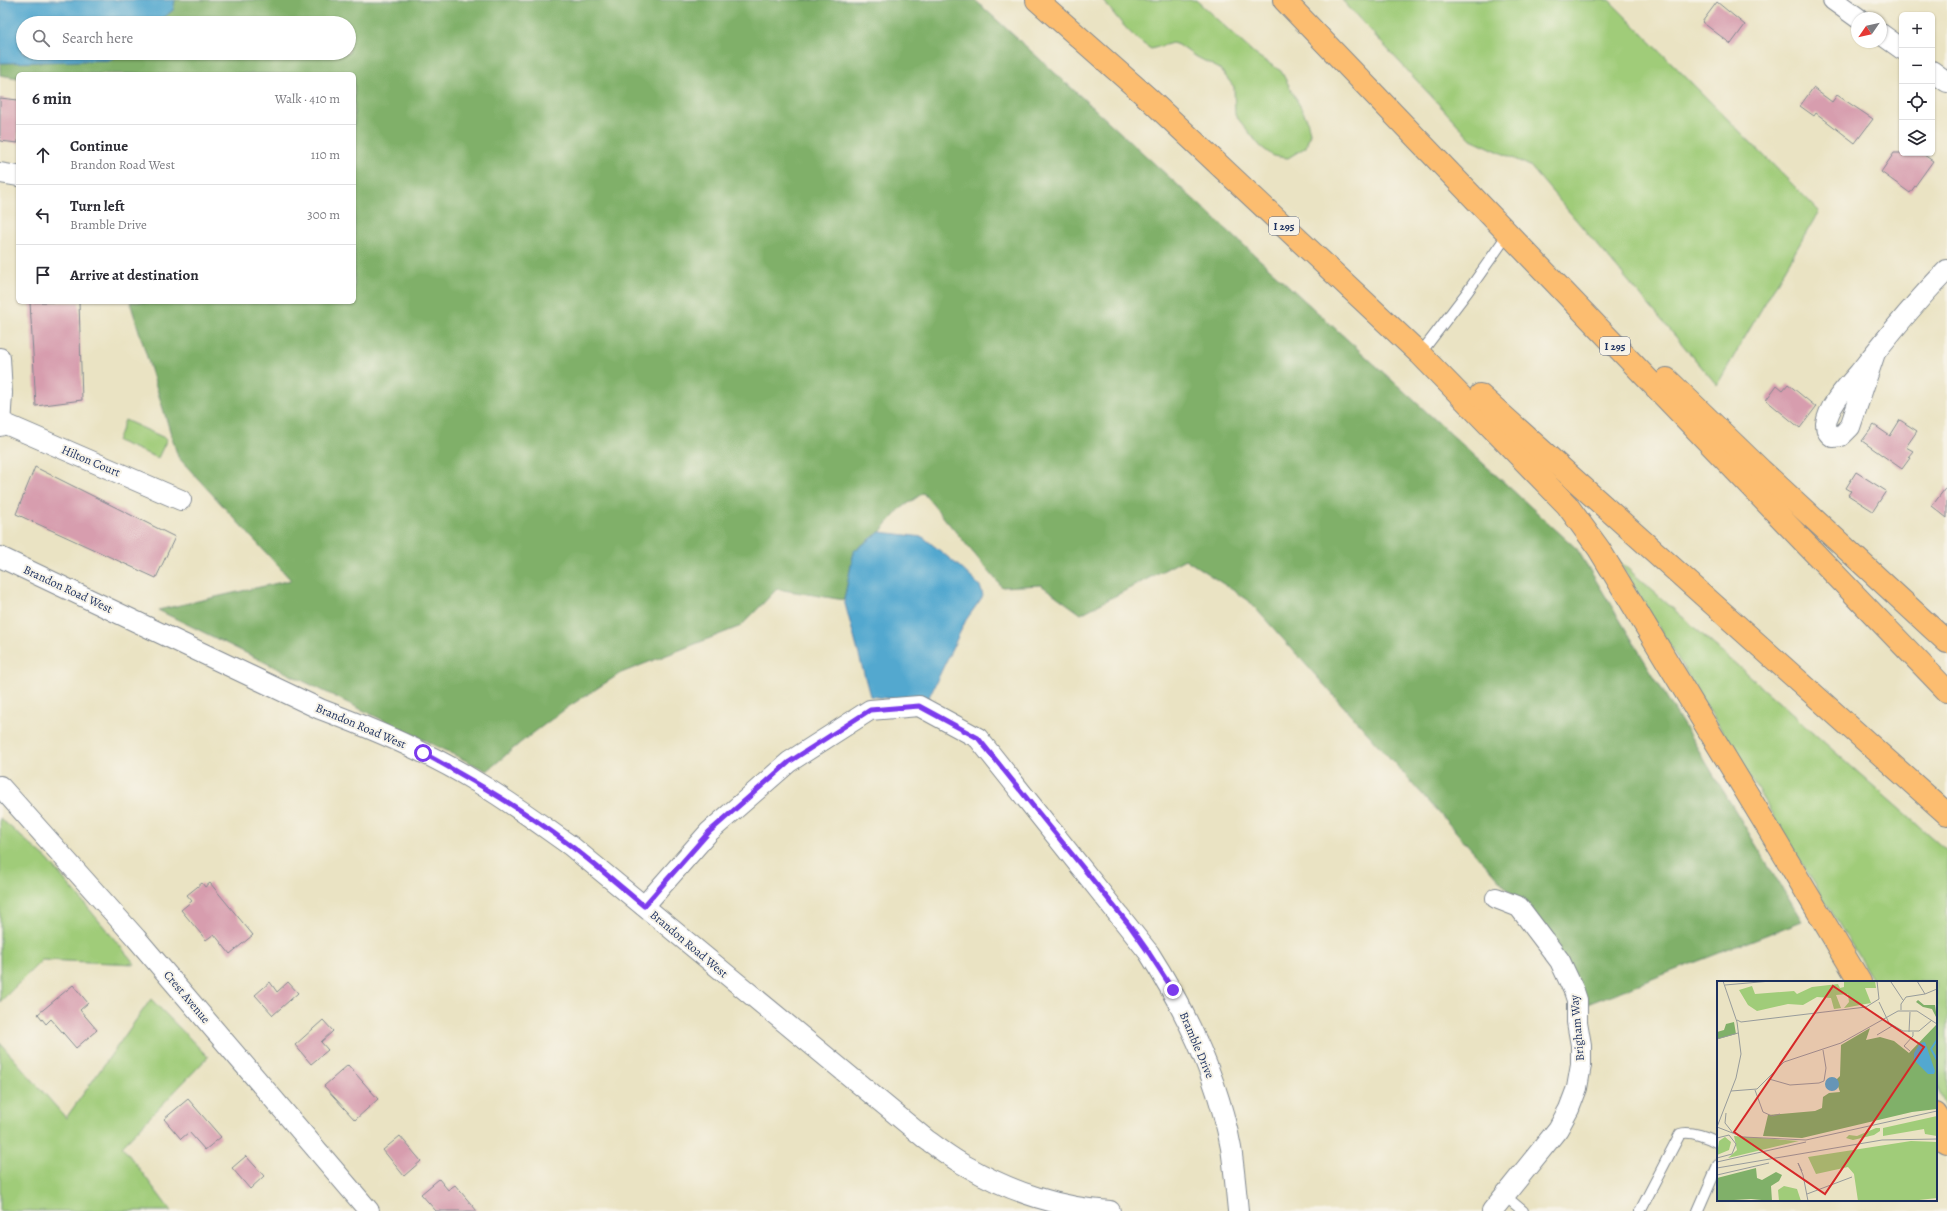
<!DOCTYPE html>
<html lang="en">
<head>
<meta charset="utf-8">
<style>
	:root { --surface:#fff; --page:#f2f2f3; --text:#2b2b33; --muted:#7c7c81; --line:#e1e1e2 }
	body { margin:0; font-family:Alegreya,serif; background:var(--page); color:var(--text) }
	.controls { position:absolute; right:12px; top:12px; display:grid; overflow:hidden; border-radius:6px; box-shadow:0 1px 3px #0004 }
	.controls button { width:36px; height:36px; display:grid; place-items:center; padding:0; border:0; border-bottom:1px solid var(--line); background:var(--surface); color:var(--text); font:20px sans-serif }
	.compass { position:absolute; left:1851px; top:12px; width:36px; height:36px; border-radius:50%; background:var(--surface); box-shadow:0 1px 3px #0004; rotate:236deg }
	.stop { position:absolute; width:12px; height:12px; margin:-9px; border:3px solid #7c3aed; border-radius:50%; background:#fff }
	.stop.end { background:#7c3aed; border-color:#fff; box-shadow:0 1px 4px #0008 }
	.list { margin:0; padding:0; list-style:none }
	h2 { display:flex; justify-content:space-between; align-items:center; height:52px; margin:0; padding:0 16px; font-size:17px }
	h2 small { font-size:13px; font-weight:400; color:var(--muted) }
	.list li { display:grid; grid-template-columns:26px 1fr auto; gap:12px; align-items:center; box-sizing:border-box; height:60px; padding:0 16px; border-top:1px solid var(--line) }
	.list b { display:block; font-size:15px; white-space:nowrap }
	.list p { margin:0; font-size:13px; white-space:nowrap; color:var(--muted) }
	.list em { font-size:13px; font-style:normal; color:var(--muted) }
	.icon { flex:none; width:22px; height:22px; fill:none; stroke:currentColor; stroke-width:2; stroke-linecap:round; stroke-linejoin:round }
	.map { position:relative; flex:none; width:1947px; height:1211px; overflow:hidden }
	.search { position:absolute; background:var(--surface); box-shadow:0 1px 3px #0004; left:16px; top:16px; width:340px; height:44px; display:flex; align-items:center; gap:10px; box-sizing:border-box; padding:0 14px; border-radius:22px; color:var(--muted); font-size:15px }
	.panel { position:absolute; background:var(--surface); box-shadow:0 1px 3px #0004; left:16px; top:72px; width:340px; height:232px; border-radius:6px }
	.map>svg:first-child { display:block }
	.green { fill:#a0cc79; stroke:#5e7e6c }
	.forest { fill:#80b069; stroke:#4e7064 }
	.water { fill:#53a8cf; stroke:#376c96 }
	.building { fill:#d79dae }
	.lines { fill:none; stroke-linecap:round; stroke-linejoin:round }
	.service-casing { stroke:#828990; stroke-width:12 }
	.minor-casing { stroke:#828990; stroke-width:22 }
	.motorway-casing { stroke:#828990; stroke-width:24 }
	.service { stroke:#fff; stroke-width:10 }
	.minor { stroke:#fff; stroke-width:20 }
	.motorway { stroke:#fcbd6f; stroke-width:22 }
	.route { stroke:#7c3aed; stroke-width:5 }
	.labels { text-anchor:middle; stroke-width:4; stroke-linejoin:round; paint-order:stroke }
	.shield { fill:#f7f3e8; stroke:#5d6a87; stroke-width:1 }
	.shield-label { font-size:11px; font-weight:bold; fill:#1b2f5e }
	.street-label { font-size:12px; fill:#1b2f5e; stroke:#f7f3e8 }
	.inset-river { fill:none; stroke:#53a8cf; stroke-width:2 }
	.inset-road { fill:none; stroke:#979b9b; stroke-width:1 }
	.view { fill:#d62828; fill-opacity:0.15; stroke:#d62828; stroke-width:2 }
	.inset-edge { fill:none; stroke:#1b2f5e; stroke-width:2 }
</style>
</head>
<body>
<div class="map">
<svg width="1947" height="1211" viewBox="0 0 1947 1211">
	<rect width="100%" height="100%" fill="#f7f3e8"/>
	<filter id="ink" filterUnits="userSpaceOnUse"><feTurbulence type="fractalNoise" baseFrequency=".025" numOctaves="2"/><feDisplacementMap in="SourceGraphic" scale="8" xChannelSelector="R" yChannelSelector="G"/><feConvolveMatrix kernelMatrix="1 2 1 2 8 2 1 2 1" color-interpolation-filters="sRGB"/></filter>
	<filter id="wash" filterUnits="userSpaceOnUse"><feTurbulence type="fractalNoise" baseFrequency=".012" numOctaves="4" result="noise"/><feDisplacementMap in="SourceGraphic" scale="16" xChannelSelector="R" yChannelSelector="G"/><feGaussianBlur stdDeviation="0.9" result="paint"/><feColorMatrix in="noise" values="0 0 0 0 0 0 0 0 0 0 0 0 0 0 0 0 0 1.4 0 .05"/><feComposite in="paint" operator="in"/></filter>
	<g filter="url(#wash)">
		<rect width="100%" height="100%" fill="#eae3c3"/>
		<g class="green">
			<path d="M1103,0H1196L1256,55L1281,71L1307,119L1310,133L1306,147L1288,158L1273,156L1260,146L1235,115L1234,87L1220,69L1193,55L1179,45L1172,43L1151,49C1131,37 1118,19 1103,0Z"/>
			<polygon points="1342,0 1609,0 1819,211 1717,385 1530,166 1471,139"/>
			<polygon points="125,420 167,439 158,458 117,441"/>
			<polygon points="1618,560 1947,851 1947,1109 1936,1085 1936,982 1874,982"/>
			<polygon points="0,818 48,860 135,964 42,960 0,1002"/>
			<polygon points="151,999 208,1057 122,1146 171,1211 0,1211 0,1043 66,1118"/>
		</g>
		<polygon class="forest" points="175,0 975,0 1577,549 1802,921 1582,1006 1553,940 1248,600 1185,559 1081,614 1041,585 1002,587 923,493 899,510 880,532 854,551 844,600 777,589 741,626 621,673 568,707 520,743 487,771 158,610 291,580 178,457 130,302 354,302 354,74 18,74 18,78 0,75 0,63 111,60 119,53 349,53 349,23 157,23 173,10"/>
		<g class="water">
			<polygon points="0,0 175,0 173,10 157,23 23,23 23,53 119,53 111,60 0,63"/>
			<polygon points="880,532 923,537 960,567 980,586 983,596 966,620 926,703 870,696 844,600 854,551"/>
		</g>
		<g id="blocks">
			<g class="building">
				<polygon points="1717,2 1745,25 1731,44 1702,22"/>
				<polygon points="1813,88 1832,102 1837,95 1873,119 1855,143 1816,113 1814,116 1800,106"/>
				<polygon points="0,98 18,100 18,143 0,141"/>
				<polygon points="1894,153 1921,153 1933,161 1910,193 1881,172"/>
				<polygon points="30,302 79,302 82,400 36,406"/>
				<polygon points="1788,384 1816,407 1800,428 1766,400 1777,385 1783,390"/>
				<polygon points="1900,420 1917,431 1906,447 1913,451 1908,457 1910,458 1902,469 1862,441 1874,425 1890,436"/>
				<polygon points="35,467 175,537 156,578 16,514"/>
				<polygon points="1856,472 1886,491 1873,511 1848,495 1851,491 1846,488"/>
				<polygon points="1947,486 1947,518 1932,506"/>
				<polygon points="202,883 205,887 210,883 253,935 230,954 214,934 206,940 181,910 192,901 187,895"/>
				<polygon points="270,982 277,992 288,982 298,993 273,1015 255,995"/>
				<polygon points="73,985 88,1003 80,1010 97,1030 76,1048 51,1019 46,1024 38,1014"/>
				<polygon points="323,1020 333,1031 321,1042 328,1050 311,1064 295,1045"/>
				<polygon points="348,1065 378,1099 355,1120 324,1086"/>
				<polygon points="188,1099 221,1137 205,1150 189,1132 181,1139 164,1119"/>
				<polygon points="400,1136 421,1161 404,1176 383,1150"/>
				<polygon points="246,1156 264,1176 250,1189 232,1168"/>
				<polygon points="439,1179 448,1190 455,1185 477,1211 436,1211 421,1194"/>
			</g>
		</g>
	</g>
	<g filter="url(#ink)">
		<use href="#blocks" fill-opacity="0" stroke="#828990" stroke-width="1"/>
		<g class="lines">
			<defs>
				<g id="service">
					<polyline points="1420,354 1468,291 1508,234"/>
					<polyline points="1504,1195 1523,1211"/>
					<path d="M1640,1211L1680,1134C1690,1130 1710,1138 1718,1143"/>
					<polyline points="1698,1211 1718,1165"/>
				</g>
				<g id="minor">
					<polyline points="1833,0 1858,18"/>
					<polyline points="1881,34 1902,49"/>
					<polyline points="1932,71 1947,82"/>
					<polyline points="0,173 18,176"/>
					<path d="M1875,353L1850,427L1841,436L1833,437C1828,434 1826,430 1826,424C1829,404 1847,387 1859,373C1887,337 1915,302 1947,270"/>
					<polyline points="0,358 2,393 0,426"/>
					<polyline points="1,422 181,500"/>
					<path d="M0,557L320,709C375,730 430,753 480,784C512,803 541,825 571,846L927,1140C940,1149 954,1160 968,1167C1011,1192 1061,1208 1110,1211"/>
					<polyline points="0,786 136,938 369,1211"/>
					<path d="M644,906L709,832L789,762L870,710L919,706L978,738L1149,953C1187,1013 1218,1077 1231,1148C1234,1168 1236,1190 1238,1211"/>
					<polyline points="1492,1211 1558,1129 1569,1109 1577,1088 1581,1065 1581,1045 1577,1022 1577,1000 1574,991 1560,961 1519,907 1496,898"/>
				</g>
				<g id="motorway">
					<polyline points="1037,0 1149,99 1420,354 1567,505 1599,549 1768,828 1860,982"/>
					<polyline points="1284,0 1947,691"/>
					<polyline points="1667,379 1761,470 1947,642"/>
					<polyline points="1480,395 1947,814"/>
					<polyline points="1936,1114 1947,1142"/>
				</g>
			</defs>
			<use href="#service" class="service-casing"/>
			<use href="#minor" class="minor-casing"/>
			<use href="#motorway" class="motorway-casing"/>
			<use href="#service" class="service"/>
			<use href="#minor" class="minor"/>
			<use href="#motorway" class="motorway"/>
		</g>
	</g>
	<g class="lines" filter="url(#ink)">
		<path class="route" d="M423,753C474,781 524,810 571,846C596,865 620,886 644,906L709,832L789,762L870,710L919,706L978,738L1130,926L1149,953L1173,990"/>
	</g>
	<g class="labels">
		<g class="shield">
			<rect x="1269" y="217" width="30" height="18" rx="3"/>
			<rect x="1600" y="337" width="30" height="18" rx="3"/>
		</g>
		<g class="shield-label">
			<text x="1284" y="230">I 295</text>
			<text x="1615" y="350">I 295</text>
		</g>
		<g class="street-label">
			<text transform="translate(91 461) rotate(23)" y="4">Hilton Court</text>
			<text transform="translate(68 589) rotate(25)" y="4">Brandon Road West</text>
			<text transform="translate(361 726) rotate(23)" y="4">Brandon Road West</text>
			<text transform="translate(689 944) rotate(40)" y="4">Brandon Road West</text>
			<text transform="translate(187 997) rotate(50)" y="4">Crest Avenue</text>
			<text transform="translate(1577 1028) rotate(-95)" y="4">Brigham Way</text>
			<text transform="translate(1197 1045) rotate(67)" y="4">Bramble Drive</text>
		</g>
	</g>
	<g transform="translate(1717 981)">
		<rect width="220" height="220" fill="#eae3c3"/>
		<path d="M127,0H158L159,7H148L154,22L127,27L132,21L131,13L119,14L124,27L117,28L114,17L100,16L86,24L71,23L40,30L31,24L22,9L35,5L38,13L77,10L80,13L95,6L121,3L123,7L127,6ZM220,135V155L208,153L207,148L166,155V147ZM159,147H163V150L157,154L136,159L129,157L132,154L140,155ZM17,155L82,160L11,177L20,169ZM8,156L14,161L12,169L0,174L2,160ZM194,160L220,161V217L193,220H141L137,193L131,186L99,193L91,176ZM67,205L80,208L84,220H62L61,209Z" fill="#a0cc79"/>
		<path d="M201,19L207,24H218L220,38L215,28L206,26L199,21ZM17,41L19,53L1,58L0,67V51L7,49L9,43ZM219,44L220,128L195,131L85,157L46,155L51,134L98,130L105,127L106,116L112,112L123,111L119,99L123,95L124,64L153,47L149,59L163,56L177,60L192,72ZM39,187L40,197L45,199L59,191L65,194L62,200L54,205L55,220L34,218L0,220V197Z" fill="#80b069"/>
		<path d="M208,61L218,90L217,93H211L197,79V72L203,62ZM108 103a7 7 0 1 1 14 0a7 7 0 1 1-14 0Z" fill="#53a8cf"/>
		<path class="inset-river" d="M220,59L214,68L220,79"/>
		<path class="inset-road" d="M200,0L208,13M174,1L186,19M8,4L54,0M162,21L172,42L186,50H202L215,39M184,29V23L189,16L208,13L220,8M20,39L24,41L149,26L162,18L160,0M192,51L193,31M160,54L175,45M0,58L21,52M193,70L187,65L196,55V51M52,98L73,104L102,102L107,100L109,87L106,69M38,109L46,131L55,135L63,133M14,110L40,108L67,81L124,62L181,30H200L220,43M9,132L8,142L16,152M0,146L26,156L89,159L220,130M0,146L19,97L24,73L20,41L6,0M0,157L12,154L19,163L15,173L0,177M0,181L89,161M0,187L165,159L220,158M85,190L81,182L86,194L91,220M0,194L52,182M90,213L135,196"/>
		<path class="view" d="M116,5L207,66L108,213L17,151Z"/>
		<rect width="220" height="220" class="inset-edge"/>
	</g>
</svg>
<div class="controls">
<button>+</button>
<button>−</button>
<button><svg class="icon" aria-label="locate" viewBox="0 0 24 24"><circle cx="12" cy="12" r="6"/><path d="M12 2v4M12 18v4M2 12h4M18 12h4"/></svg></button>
<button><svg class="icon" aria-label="layers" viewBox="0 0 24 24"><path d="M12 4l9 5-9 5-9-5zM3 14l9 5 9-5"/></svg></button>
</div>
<svg class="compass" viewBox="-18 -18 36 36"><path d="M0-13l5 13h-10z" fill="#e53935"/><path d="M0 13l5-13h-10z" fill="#7c7c81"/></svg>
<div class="stop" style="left:423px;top:753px"></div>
<div class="stop end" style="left:1173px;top:990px"></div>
<div class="search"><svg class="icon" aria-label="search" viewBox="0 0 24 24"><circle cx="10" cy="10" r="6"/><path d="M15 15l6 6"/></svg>Search here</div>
<section class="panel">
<h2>6 min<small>Walk · 410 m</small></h2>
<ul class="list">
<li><svg class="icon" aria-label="ahead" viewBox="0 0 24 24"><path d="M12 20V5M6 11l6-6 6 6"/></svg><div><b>Continue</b><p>Brandon Road West</p></div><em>110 m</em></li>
<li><svg class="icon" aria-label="left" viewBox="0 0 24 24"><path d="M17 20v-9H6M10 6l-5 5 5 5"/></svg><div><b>Turn left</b><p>Bramble Drive</p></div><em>300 m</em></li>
<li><svg class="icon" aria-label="arrive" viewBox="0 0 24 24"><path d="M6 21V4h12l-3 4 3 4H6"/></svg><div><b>Arrive at destination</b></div></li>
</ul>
</section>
</div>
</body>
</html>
